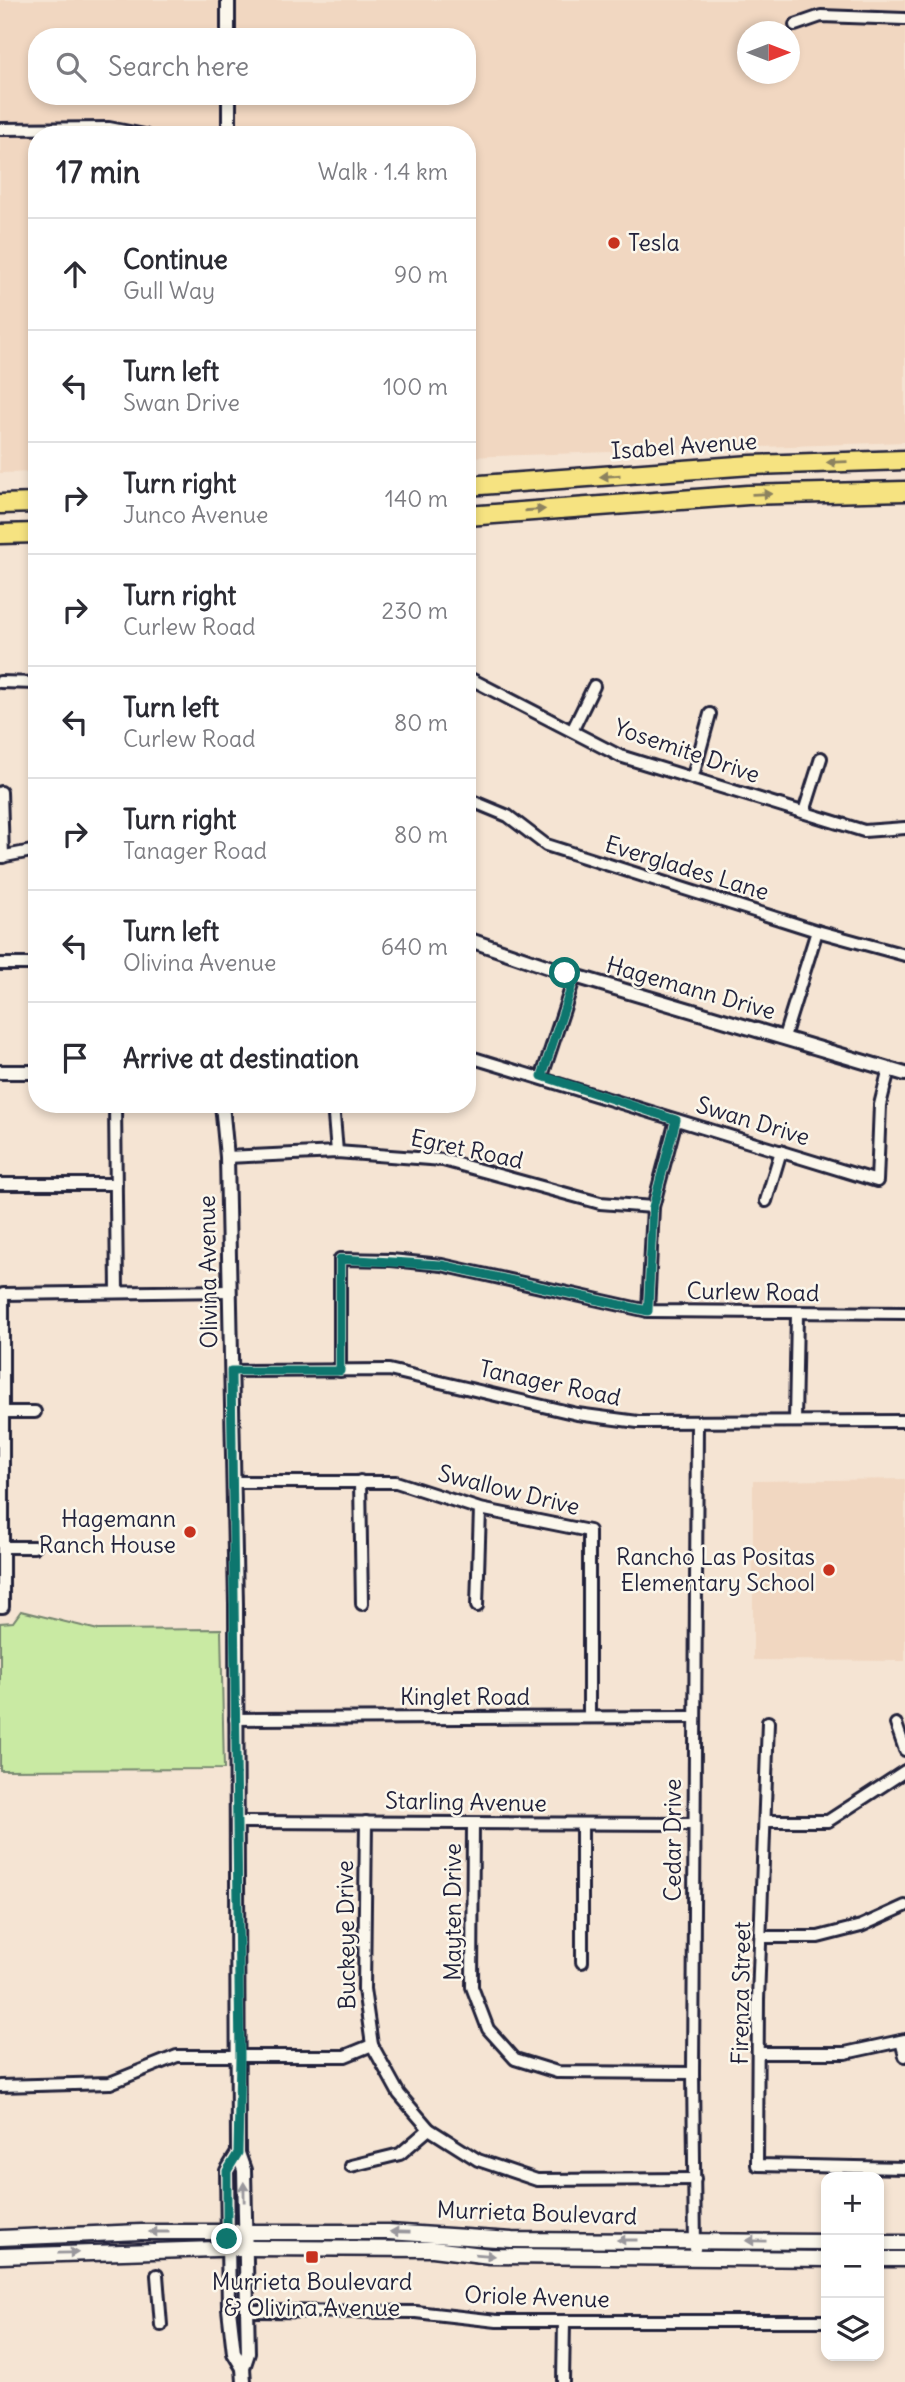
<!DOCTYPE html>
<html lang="en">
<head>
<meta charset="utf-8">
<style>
	:root { --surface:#fff; --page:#f7f7f7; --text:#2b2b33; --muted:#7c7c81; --line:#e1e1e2 }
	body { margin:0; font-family:Delius,sans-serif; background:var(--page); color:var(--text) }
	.controls { position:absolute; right:21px; bottom:21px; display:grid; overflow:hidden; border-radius:14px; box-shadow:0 4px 10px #0003 }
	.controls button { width:63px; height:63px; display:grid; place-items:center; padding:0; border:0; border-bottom:2px solid var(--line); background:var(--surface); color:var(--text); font:35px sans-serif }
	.compass { position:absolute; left:737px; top:21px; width:63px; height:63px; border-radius:50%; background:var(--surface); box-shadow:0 4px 10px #0003; rotate:90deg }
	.stop { position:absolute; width:21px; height:21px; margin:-16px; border:5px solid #0f766e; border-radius:50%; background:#fff }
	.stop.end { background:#0f766e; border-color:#fff; box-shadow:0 2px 7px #0008 }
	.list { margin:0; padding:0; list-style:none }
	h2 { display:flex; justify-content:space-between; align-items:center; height:91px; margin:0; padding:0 28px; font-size:30px }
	h2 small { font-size:23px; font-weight:400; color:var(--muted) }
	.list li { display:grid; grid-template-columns:46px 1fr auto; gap:21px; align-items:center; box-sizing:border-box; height:112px; padding:0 28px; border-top:2px solid var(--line) }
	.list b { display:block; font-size:26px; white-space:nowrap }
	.list p { margin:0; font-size:23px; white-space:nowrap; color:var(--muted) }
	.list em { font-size:23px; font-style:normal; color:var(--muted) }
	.icon { flex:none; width:38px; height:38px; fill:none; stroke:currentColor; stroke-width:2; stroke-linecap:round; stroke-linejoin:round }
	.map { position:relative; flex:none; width:905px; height:2382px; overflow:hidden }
	.search { position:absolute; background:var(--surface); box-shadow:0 4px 10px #0003; left:28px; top:28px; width:448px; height:77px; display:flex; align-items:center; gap:18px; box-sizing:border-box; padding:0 24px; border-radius:28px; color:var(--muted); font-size:26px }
	.panel { position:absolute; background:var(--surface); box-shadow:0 4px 10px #0003; left:28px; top:126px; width:448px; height:987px; border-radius:28px }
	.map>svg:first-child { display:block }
	.built { fill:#f1d7c1; fill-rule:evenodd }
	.green { fill:#c9eaa3; stroke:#76866f; stroke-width:2 }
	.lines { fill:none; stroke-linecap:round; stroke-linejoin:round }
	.minor-casing { stroke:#22223b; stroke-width:16 }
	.tertiary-casing { stroke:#22223b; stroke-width:18 }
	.secondary-casing { stroke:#22223b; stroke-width:19 }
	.trunk-casing { stroke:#22223b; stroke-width:23 }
	.minor { stroke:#fbf7ec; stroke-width:10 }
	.tertiary { stroke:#fbf7ec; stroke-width:12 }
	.secondary { stroke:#fbf7ec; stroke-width:14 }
	.trunk { stroke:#f6e381; stroke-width:18 }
	.oneway { fill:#8c825e }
	.oneway2 { fill:#99979c }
	.route { stroke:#0f766e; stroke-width:9 }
	.poi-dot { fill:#c8321e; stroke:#fbf7ec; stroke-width:2.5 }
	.labels { text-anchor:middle; stroke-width:5; stroke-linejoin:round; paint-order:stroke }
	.poi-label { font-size:23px; fill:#22223b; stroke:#fbf7ec; text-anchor:end }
	.street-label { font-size:23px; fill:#22223b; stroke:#fbf7ec }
</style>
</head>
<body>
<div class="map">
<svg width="905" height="2382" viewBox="0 0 905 2382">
	<rect width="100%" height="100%" fill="#f5e4d3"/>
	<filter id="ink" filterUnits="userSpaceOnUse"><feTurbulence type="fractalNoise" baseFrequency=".0143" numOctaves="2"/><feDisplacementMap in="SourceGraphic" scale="14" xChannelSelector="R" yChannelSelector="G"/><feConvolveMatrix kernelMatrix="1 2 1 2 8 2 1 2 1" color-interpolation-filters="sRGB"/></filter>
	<g filter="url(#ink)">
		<g class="built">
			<path d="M0,0H905V442L467,457V135H37V472L0,473ZM748,32H790V74H748ZM37,37H467V96H37Z"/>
			<polygon points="905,1479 905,1661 753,1660 753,1481"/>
		</g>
		<polygon class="green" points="21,1611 98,1630 221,1629 224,1769 0,1770 0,1623 13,1622"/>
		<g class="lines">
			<defs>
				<g id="minor">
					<polyline points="795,25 821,16 905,19"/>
					<polyline points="0,129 109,128 145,135"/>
					<polyline points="467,677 620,756 864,831 905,828"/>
					<polyline points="0,682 37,683"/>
					<polyline points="573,729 594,686"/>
					<polyline points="693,776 710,714"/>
					<polyline points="1,792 3,857"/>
					<polyline points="467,799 508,816 546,845 817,931 905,955"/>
					<polyline points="804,812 821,758"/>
					<polyline points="0,857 37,850"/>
					<polyline points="0,964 37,964"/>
					<polyline points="784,1037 817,931"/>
					<polyline points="467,1056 877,1181 880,1105 889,1069"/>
					<polyline points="542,1076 575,976"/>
					<polyline points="115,1104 117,1292"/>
					<polyline points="333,1104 337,1152"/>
					<polyline points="227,1157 337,1152 443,1160 600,1203 653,1207"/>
					<polyline points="0,1184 116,1184"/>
					<polyline points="766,1201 781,1151"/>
					<polyline points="648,1311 653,1207 676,1120"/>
					<polyline points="231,1371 389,1370 577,1414 638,1422 905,1421"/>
					<polyline points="340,1371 340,1259 391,1260 442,1265 648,1311 905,1313"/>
					<polyline points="5,1412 35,1412"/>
					<polyline points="795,1421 797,1314"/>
					<polyline points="360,1481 362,1604"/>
					<polyline points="234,1482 396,1482 480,1509 589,1531 589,1717"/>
					<polyline points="4,1547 34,1547"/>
					<polyline points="477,1606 480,1509"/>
					<polyline points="0,1607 3,1607 3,1294 229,1291"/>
					<polyline points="235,1719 695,1717"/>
					<polyline points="768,1722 758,2000 757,2165 905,2168"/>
					<polyline points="896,1724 905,1750"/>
					<polyline points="766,1821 828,1821 905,1771"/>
					<polyline points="236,1822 694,1824"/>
					<polyline points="366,1822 364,1989 372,2045 399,2094 429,2129 478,2160 537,2180 695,2179"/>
					<polyline points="473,1824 472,1987 488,2029 515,2059 557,2072 693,2073"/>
					<polyline points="582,1824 582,1962"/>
					<polyline points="762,1937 818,1937 861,1926 905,1906"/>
					<polyline points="901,2041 905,2056"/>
					<polyline points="761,2053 845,2053 905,2040"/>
					<polyline points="0,2086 110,2083 177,2056 345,2056 372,2045"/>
					<polyline points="351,2166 400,2154 429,2129"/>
					<polyline points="695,2249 693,2073 697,1422"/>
					<polyline points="157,2275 161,2325"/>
					<polyline points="247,2311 416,2312 497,2321 826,2321"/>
					<polyline points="563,2382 564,2321"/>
				</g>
				<g id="tertiary">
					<polyline points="228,0 228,37"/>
					<polyline points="229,96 229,135"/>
					<polyline points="467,939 575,976 905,1074"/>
					<polyline points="0,1072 37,1072"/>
					<polyline points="222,1104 227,1157 236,1604 238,2153 244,2170 248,2353 243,2368 244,2382"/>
					<polyline points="238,2153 227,2171 229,2309 234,2353 243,2368"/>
				</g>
				<g id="secondary">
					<polyline points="0,2238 141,2232 388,2232 512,2240 826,2242"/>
					<polyline points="879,2243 905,2243"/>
					<polyline points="0,2256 246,2248 433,2249 490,2256 826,2259"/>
					<polyline points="879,2259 905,2259"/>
				</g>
				<g id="trunk">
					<polyline points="467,486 751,465 905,460"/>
					<polyline points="0,504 37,503"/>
					<polyline points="467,516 748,495 905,491"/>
					<polyline points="0,534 37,533"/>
				</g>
			</defs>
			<use href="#minor" class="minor-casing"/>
			<use href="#tertiary" class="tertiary-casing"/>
			<use href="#secondary" class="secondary-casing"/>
			<use href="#trunk" class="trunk-casing"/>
			<use href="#minor" class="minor"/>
			<use href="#tertiary" class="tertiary"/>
			<use href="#secondary" class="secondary"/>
			<use href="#trunk" class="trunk"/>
		</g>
		<defs><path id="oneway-solid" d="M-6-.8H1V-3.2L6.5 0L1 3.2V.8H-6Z" transform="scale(1.75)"/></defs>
		<g class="oneway">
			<use href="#oneway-solid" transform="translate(837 462) rotate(178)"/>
			<use href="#oneway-solid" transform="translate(610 476) rotate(176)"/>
			<use href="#oneway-solid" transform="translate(762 494) rotate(-2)"/>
			<use href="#oneway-solid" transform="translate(535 510) rotate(-4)"/>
		</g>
		<g class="oneway2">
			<use href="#oneway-solid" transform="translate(244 2192) rotate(-91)"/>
			<use href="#oneway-solid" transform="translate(159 2232) rotate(-180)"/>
			<use href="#oneway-solid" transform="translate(400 2232) rotate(-179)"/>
			<use href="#oneway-solid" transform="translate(627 2240) rotate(-180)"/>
			<use href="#oneway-solid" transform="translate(756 2241) rotate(-179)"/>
			<use href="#oneway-solid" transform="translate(68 2253) rotate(-1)"/>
			<use href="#oneway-solid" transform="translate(485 2255) rotate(5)"/>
		</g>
	</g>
	<g class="lines" filter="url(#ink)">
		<polyline class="route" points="227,2239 227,2171 238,2153 240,2057 231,1371 340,1371 340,1259 442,1265 648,1311 653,1207 676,1120 542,1076 575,976 565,973"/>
	</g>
	<g class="poi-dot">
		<circle cx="614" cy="243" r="7"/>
		<circle cx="190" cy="1532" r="7"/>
		<circle cx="829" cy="1570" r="7"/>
		<rect x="305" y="2250" width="14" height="14" rx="3.5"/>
	</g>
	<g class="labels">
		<g class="poi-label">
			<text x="628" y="251" text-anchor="start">Tesla</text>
			<text x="176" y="1527">Hagemann<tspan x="176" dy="26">Ranch House</tspan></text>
			<text x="815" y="1565">Rancho Las Positas<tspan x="815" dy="26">Elementary School</tspan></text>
			<text x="312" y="2290" text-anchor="middle">Murrieta Boulevard<tspan x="312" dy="26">&amp; Olivina Avenue</tspan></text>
		</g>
		<g class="street-label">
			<text transform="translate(684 446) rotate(-4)" y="8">Isabel Avenue</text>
			<text transform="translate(687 751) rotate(19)" y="8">Yosemite Drive</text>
			<text transform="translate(687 868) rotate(17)" y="8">Everglades Lane</text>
			<text transform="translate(691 988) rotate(16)" y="8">Hagemann Drive</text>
			<text transform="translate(753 1121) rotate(17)" y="8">Swan Drive</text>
			<text transform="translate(467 1149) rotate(12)" y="8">Egret Road</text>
			<text transform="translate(208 1272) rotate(-91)" y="8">Olivina Avenue</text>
			<text transform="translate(753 1292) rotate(1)" y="8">Curlew Road</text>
			<text transform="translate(550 1383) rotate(12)" y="8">Tanager Road</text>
			<text transform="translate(509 1490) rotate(14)" y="8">Swallow Drive</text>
			<text x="465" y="1705">Kinglet Road</text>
			<text transform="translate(466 1802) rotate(1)" y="8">Starling Avenue</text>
			<text transform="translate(673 1840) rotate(-90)" y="8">Cedar Drive</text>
			<text transform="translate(453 1912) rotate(-90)" y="8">Mayten Drive</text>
			<text transform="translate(346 1935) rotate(-91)" y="8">Buckeye Drive</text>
			<text transform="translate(741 1993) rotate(-89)" y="8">Firenza Street</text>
			<text transform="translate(537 2213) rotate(2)" y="8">Murrieta Boulevard</text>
			<text transform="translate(537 2297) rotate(2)" y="8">Oriole Avenue</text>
		</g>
	</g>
</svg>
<div class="controls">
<button>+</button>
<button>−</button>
<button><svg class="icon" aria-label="layers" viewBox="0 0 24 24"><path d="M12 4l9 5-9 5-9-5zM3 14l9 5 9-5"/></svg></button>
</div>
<svg class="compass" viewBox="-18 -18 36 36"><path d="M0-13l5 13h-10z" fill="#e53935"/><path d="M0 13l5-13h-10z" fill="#7c7c81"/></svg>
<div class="stop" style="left:565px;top:973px"></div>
<div class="stop end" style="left:227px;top:2239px"></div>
<div class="search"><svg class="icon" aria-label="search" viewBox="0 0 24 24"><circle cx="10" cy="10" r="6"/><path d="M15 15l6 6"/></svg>Search here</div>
<section class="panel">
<h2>17 min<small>Walk · 1.4 km</small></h2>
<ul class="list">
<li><svg class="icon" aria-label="ahead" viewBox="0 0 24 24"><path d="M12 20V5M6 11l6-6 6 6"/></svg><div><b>Continue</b><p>Gull Way</p></div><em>90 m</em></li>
<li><svg class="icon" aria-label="left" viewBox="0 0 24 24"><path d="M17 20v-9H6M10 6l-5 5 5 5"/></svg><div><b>Turn left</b><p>Swan Drive</p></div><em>100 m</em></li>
<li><svg class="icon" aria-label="right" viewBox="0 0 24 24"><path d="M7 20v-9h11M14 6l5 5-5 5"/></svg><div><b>Turn right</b><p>Junco Avenue</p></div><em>140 m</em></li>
<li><svg class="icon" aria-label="right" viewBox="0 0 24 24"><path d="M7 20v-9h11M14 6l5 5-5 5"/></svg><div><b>Turn right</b><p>Curlew Road</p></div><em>230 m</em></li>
<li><svg class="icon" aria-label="left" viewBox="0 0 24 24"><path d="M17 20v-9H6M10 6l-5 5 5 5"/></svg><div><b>Turn left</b><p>Curlew Road</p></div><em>80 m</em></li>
<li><svg class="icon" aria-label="right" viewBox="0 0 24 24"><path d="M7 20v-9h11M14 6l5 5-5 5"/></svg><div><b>Turn right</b><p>Tanager Road</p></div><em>80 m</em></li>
<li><svg class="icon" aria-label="left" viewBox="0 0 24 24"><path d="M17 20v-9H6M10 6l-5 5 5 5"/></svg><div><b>Turn left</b><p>Olivina Avenue</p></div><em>640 m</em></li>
<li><svg class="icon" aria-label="arrive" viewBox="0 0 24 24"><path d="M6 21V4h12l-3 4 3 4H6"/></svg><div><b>Arrive at destination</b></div></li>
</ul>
</section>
</div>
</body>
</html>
